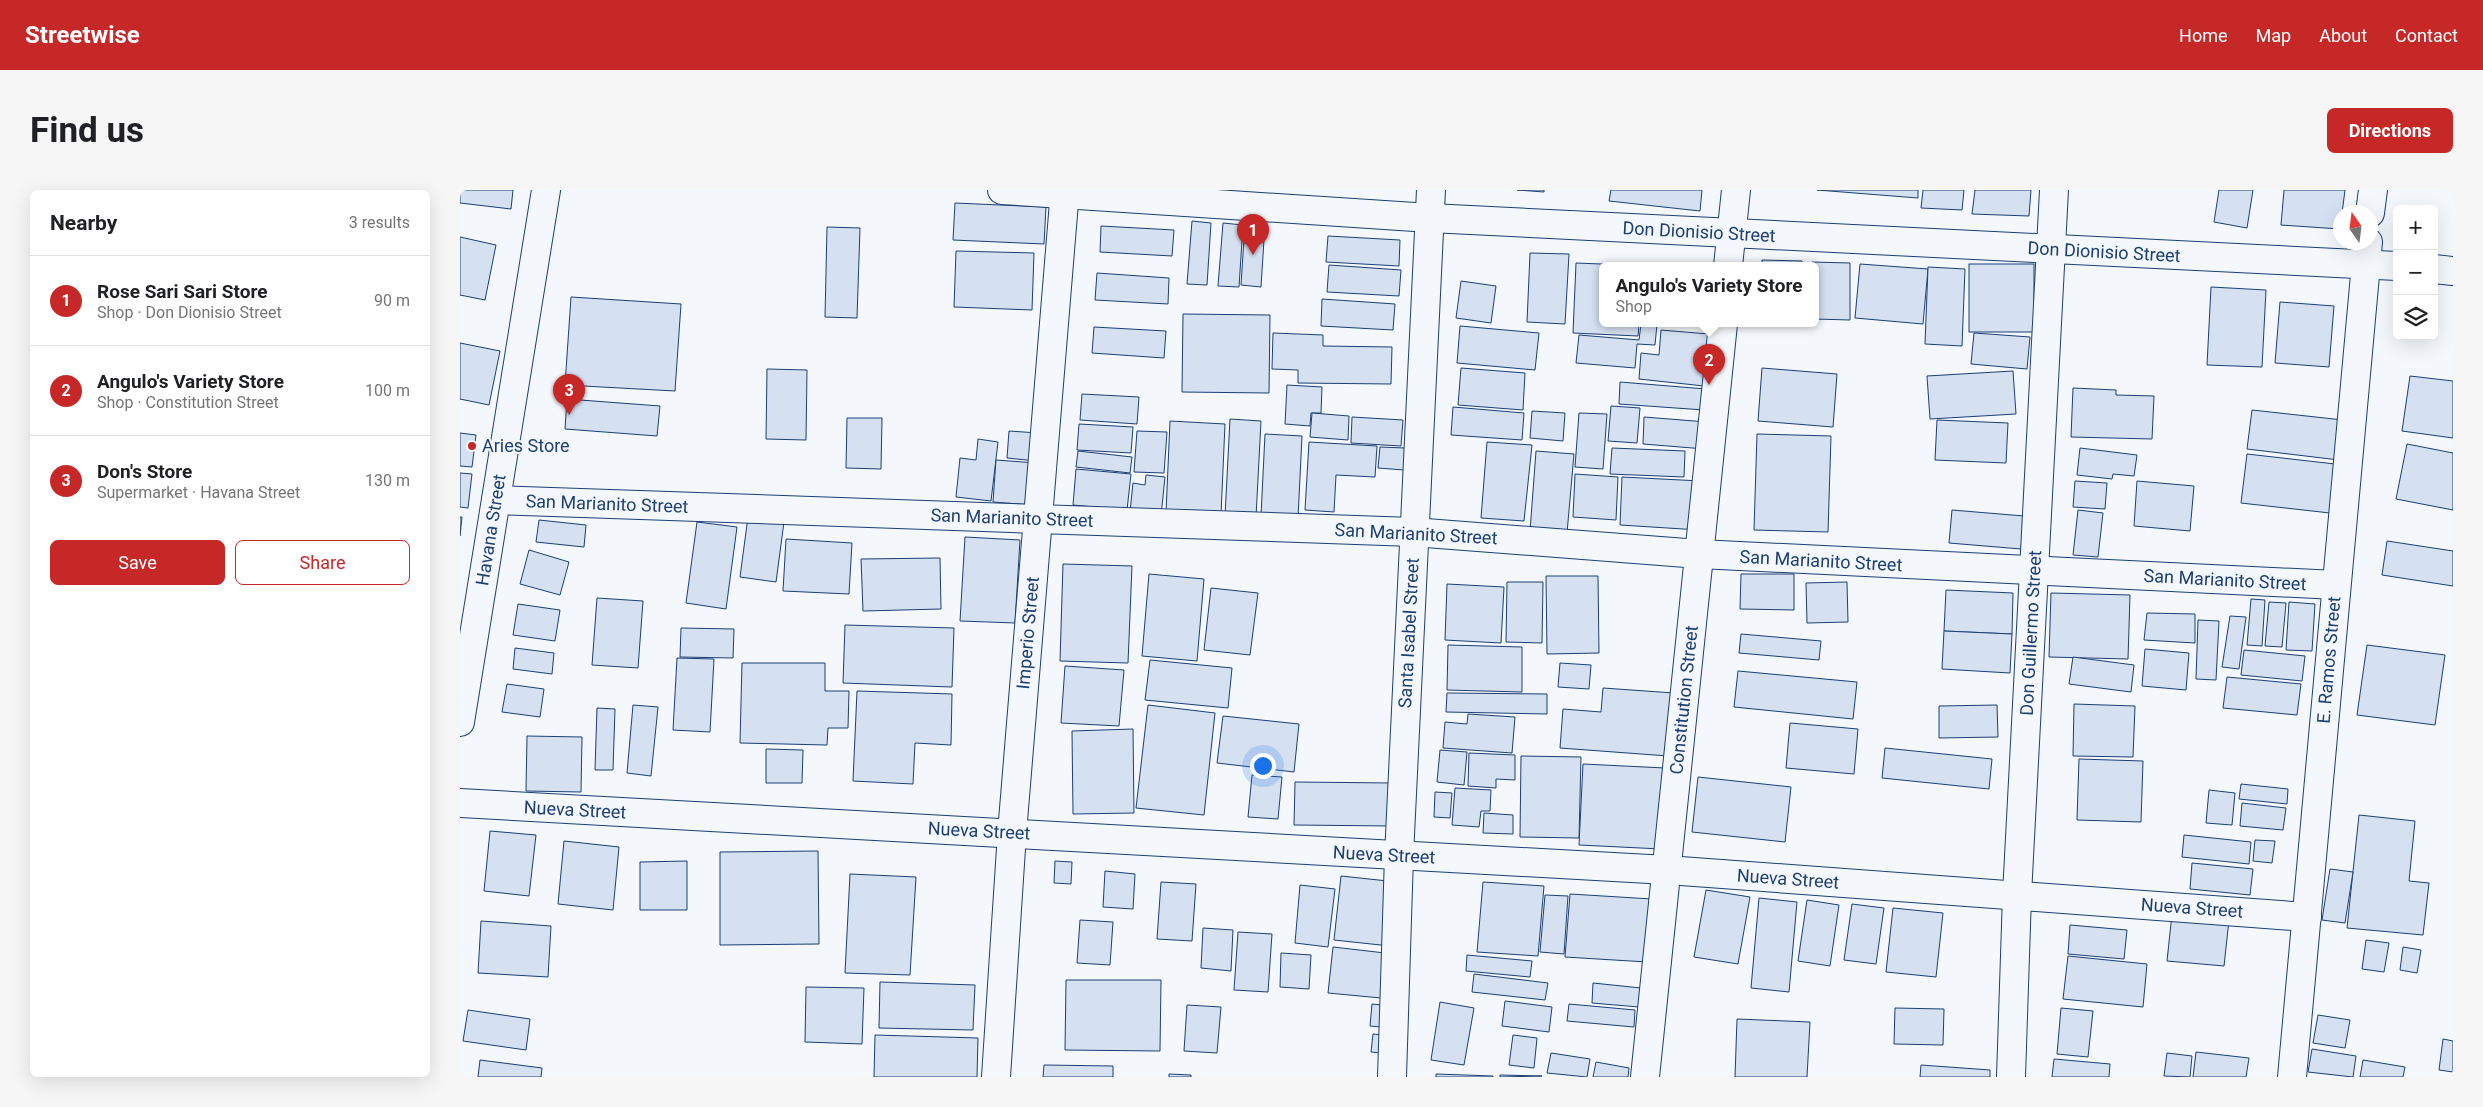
<!DOCTYPE html>
<html lang="en">
<head>
<meta charset="utf-8">
<style>
	:root { --surface:#fff; --page:#f6f6f6; --text:#202124; --muted:#757577; --line:#e0e0e0; --accent:#c62828 }
	body { margin:0; font-family:Roboto,sans-serif; background:var(--page); color:var(--text) }
	.controls { position:absolute; right:15px; top:15px; display:grid; overflow:hidden; border-radius:8px; box-shadow:0 5px 20px #0002 }
	.controls button { width:45px; height:45px; display:grid; place-items:center; padding:0; border:0; border-bottom:1px solid var(--line); background:var(--surface); color:var(--text); font:25px sans-serif }
	.compass { position:absolute; left:1873px; top:15px; width:45px; height:45px; border-radius:50%; background:var(--surface); box-shadow:0 5px 20px #0002; rotate:346deg }
	.you { position:absolute; left:802px; top:575px; width:18px; height:18px; margin:-12px; border:4px solid #fff; border-radius:50%; background:#1a73e8; box-shadow:0 0 0 8px #1a73e833 }
	.badge { display:grid; place-items:center; width:32px; height:32px; border-radius:50%; background:var(--accent); color:#fff; font-size:16px; font-weight:700 }
	.pin { position:absolute; translate:-50% -41px; filter:drop-shadow(0 1px 2px #0008) }
	.pin::after { content:''; position:absolute; top:26px; width:18px; height:15px; background:inherit; clip-path:polygon(0 0,100% 0,50% 100%) }
	.popup { position:absolute; left:1139px; top:72px; width:220px; height:65px; box-sizing:border-box; display:grid; place-content:center; border-radius:8px; background:var(--surface); filter:drop-shadow(0 1px 4px #0005); font-size:16px; white-space:nowrap; color:var(--muted) }
	.popup b { font-size:19px; color:var(--text) }
	.popup::after { content:''; position:absolute; left:50%; top:100%; margin-left:-10px; border:10px solid transparent; border-top-color:var(--surface) }
	.list { margin:0; padding:0; list-style:none }
	h2 { display:flex; justify-content:space-between; align-items:center; height:65px; margin:0; padding:0 20px; font-size:21px }
	h2 small { font-size:16px; font-weight:400; color:var(--muted) }
	.list li { display:grid; grid-template-columns:32px 1fr auto; gap:15px; align-items:center; box-sizing:border-box; height:90px; padding:0 20px; border-top:1px solid var(--line) }
	.list b { display:block; font-size:19px; white-space:nowrap }
	.list p { margin:0; font-size:16px; white-space:nowrap; color:var(--muted) }
	.list em { font-size:16px; font-style:normal; color:var(--muted) }
	.actions { display:flex; gap:10px; padding:15px 20px }
	.actions a { flex:1; padding:11px 0; border:1px solid var(--accent); border-radius:8px; text-align:center; font-size:18px; color:var(--accent) }
	.actions .main { background:var(--accent); color:#fff }
	.icon { flex:none; width:28px; height:28px; fill:none; stroke:currentColor; stroke-width:2; stroke-linecap:round; stroke-linejoin:round }
	.map { position:relative; flex:none; width:1993px; height:887px; overflow:hidden; border-radius:8px }
	header { display:flex; align-items:center; gap:30px; box-sizing:border-box; height:70px; padding:0 25px; background:var(--accent); color:#fff }
	header strong { font-size:24px }
	nav { display:flex; gap:28px; margin-inline-start:auto; font-size:18px }
	.intro { display:flex; align-items:center; justify-content:space-between; box-sizing:border-box; height:120px; padding:0 30px }
	h1 { margin:0; font-size:35px }
	.button { padding:12px 22px; border-radius:8px; background:var(--accent); color:#fff; font-size:18px; font-weight:700 }
	main { display:flex; gap:30px; padding:0 30px }
	aside { flex:1; background:var(--surface); border-radius:8px; box-shadow:0 5px 20px #0002 }
	.map>svg:first-child { display:block }
	.building { fill:#d5e0f0; stroke:#1d3f73 }
	.lines { fill:none; stroke-linecap:round; stroke-linejoin:round }
	.minor-casing { stroke:#1d3f73; stroke-width:30 }
	.tertiary-casing { stroke:#1d3f73; stroke-width:30 }
	.minor { stroke:#f4f7fb; stroke-width:28 }
	.tertiary { stroke:#f4f7fb; stroke-width:28 }
	.poi-dot { fill:#c62828; stroke:#f4f7fb; stroke-width:2 }
	.labels { text-anchor:middle; stroke-width:4; stroke-linejoin:round; paint-order:stroke }
	.street-label { font-size:18px; fill:#1d3f73; stroke:#f4f7fb }
	.poi-label { font-size:18px; fill:#1d3f73; stroke:#f4f7fb; text-anchor:start }
</style>
</head>
<body>
<header>
<strong>Streetwise</strong>
<nav><a>Home</a><a>Map</a><a>About</a><a>Contact</a></nav>
</header>
<div class="intro"><h1>Find us</h1><a class="button">Directions</a></div>
<main>
<aside>
<h2>Nearby<small>3 results</small></h2>
<ul class="list">
<li><span class="badge">1</span><div><b>Rose Sari Sari Store</b><p>Shop · Don Dionisio Street</p></div><em>90 m</em></li>
<li><span class="badge">2</span><div><b>Angulo's Variety Store</b><p>Shop · Constitution Street</p></div><em>100 m</em></li>
<li><span class="badge">3</span><div><b>Don's Store</b><p>Supermarket · Havana Street</p></div><em>130 m</em></li>
</ul>
<div class="actions"><a class="main">Save</a><a>Share</a></div>
</aside>
<div class="map">
<svg width="1993" height="887" viewBox="0 0 1993 887">
	<rect width="100%" height="100%" fill="#f4f7fb"/>
	<g class="building">
		<polygon points="0,0 53,0 51,19 0,13"/>
		<polygon points="1057,0 1084,0 1084,2"/>
		<polygon points="1151,0 1242,0 1240,21 1149,11"/>
		<polygon points="1357,0 1458,0 1458,8"/>
		<polygon points="1463,0 1504,0 1502,20 1461,18"/>
		<polygon points="1515,0 1571,0 1569,26 1512,24"/>
		<polygon points="1759,0 1793,0 1787,38 1754,32"/>
		<polygon points="1824,0 1885,0 1880,39 1821,35"/>
		<polygon points="495,13 586,17 584,54 493,50"/>
		<polygon points="732,31 751,33 747,95 727,94"/>
		<polygon points="763,33 783,35 779,97 758,96"/>
		<polygon points="785,33 805,34 801,97 781,95"/>
		<polygon points="641,36 714,40 712,66 640,62"/>
		<polygon points="367,37 400,38 397,128 365,127"/>
		<polygon points="868,46 940,50 939,76 866,72"/>
		<polygon points="0,47 36,55 25,110 0,105"/>
		<polygon points="496,61 574,63 572,120 494,117"/>
		<polygon points="1070,63 1109,64 1105,134 1067,132"/>
		<polygon points="1302,70 1342,71 1342,76 1302,76"/>
		<polygon points="1352,72 1390,73 1390,130 1355,129 1355,76 1352,76"/>
		<polygon points="1116,73 1190,76 1143,76 1143,134 1179,134 1178,146 1113,143"/>
		<polygon points="1400,74 1468,79 1463,134 1395,128"/>
		<rect x="1509" y="74" width="65" height="68"/>
		<polygon points="869,75 941,80 939,106 867,102"/>
		<polygon points="1468,77 1505,79 1502,156 1465,154"/>
		<polygon points="637,83 709,88 708,114 635,110"/>
		<polygon points="1001,91 1036,96 1031,133 996,128"/>
		<polygon points="1751,97 1806,100 1802,177 1747,175"/>
		<polygon points="111,107 221,114 215,201 105,195"/>
		<polygon points="862,109 935,114 933,140 861,136"/>
		<polygon points="1820,112 1874,116 1869,177 1815,173"/>
		<polygon points="723,124 810,125 809,203 722,202"/>
		<polygon points="1181,134 1197,134 1195,155 1177,154 1175,178 1116,173 1119,145 1179,150"/>
		<polygon points="1000,136 1079,143 1075,180 997,173"/>
		<polygon points="634,137 706,141 704,168 632,163"/>
		<polygon points="1201,140 1249,144 1244,196 1179,189 1181,163 1199,165"/>
		<polygon points="813,143 863,145 863,156 932,157 931,194 838,193 838,180 812,179"/>
		<polygon points="1514,143 1570,147 1567,179 1511,174"/>
		<polygon points="0,153 40,161 29,215 0,209"/>
		<polygon points="1001,178 1065,183 1063,220 998,215"/>
		<polygon points="1302,178 1377,184 1373,237 1298,231"/>
		<polygon points="307,179 347,180 346,250 306,249"/>
		<polygon points="1553,181 1556,224 1470,229 1467,186"/>
		<polygon points="1950,186 1993,191 1993,248 1942,241"/>
		<polygon points="1160,192 1246,199 1244,220 1159,214"/>
		<polygon points="827,195 862,197 861,223 851,223 850,236 825,234"/>
		<polygon points="1613,198 1656,200 1656,205 1694,206 1692,249 1611,247"/>
		<polygon points="622,204 679,207 677,234 620,230"/>
		<polygon points="107,209 200,216 197,246 105,239"/>
		<polygon points="1151,216 1180,218 1177,253 1148,251"/>
		<polygon points="993,217 1064,223 1062,250 991,245"/>
		<polygon points="1792,220 1883,230 1879,270 1787,259"/>
		<polygon points="1072,221 1105,223 1103,251 1070,248"/>
		<polygon points="852,223 889,226 888,250 850,247"/>
		<polygon points="1119,223 1147,224 1143,279 1115,277"/>
		<polygon points="892,227 943,230 941,256 891,253"/>
		<polygon points="1184,227 1247,232 1245,259 1183,254"/>
		<polygon points="387,228 422,228 421,279 386,278"/>
		<polygon points="770,229 801,231 796,327 765,326"/>
		<polygon points="1477,230 1548,233 1546,273 1475,270"/>
		<polygon points="710,231 765,234 761,325 706,323"/>
		<polygon points="619,234 673,237 671,263 617,260"/>
		<polygon points="549,241 578,243 576,271 547,268"/>
		<polygon points="677,241 707,242 704,283 674,282"/>
		<polygon points="0,243 16,245 12,277 0,276"/>
		<polygon points="805,244 842,246 838,328 801,326"/>
		<polygon points="1297,244 1371,246 1368,342 1294,340"/>
		<polygon points="518,249 538,252 531,311 496,307 500,268 516,270"/>
		<polygon points="849,252 917,256 915,287 876,285 874,322 845,320"/>
		<polygon points="1027,252 1072,255 1064,331 1021,328"/>
		<polygon points="1947,254 1993,263 1993,320 1936,309"/>
		<polygon points="920,257 945,258 944,280 918,278"/>
		<polygon points="1152,258 1225,261 1224,287 1150,284"/>
		<polygon points="1620,258 1677,265 1674,286 1653,284 1652,289 1617,285"/>
		<polygon points="618,261 672,267 670,283 616,277"/>
		<polygon points="1076,261 1114,264 1107,343 1070,341"/>
		<polygon points="1787,264 1875,274 1870,323 1781,313"/>
		<polygon points="536,270 576,273 572,315 533,312"/>
		<polygon points="616,279 671,284 667,320 613,315"/>
		<polygon points="0,283 12,284 8,318 0,317"/>
		<polygon points="1115,284 1158,287 1156,330 1113,327"/>
		<polygon points="686,285 705,287 701,326 670,322 673,293 685,295"/>
		<polygon points="1162,287 1241,291 1239,340 1160,335"/>
		<polygon points="1615,291 1647,293 1645,319 1613,317"/>
		<polygon points="1677,291 1734,296 1730,341 1674,336"/>
		<polygon points="1492,320 1564,326 1561,359 1489,353"/>
		<polygon points="1618,320 1643,323 1638,367 1613,365"/>
		<polygon points="0,327 2,327 0,346"/>
		<polygon points="288,327 324,332 316,392 280,387"/>
		<polygon points="79,330 126,335 124,357 76,352"/>
		<polygon points="237,332 277,337 266,419 226,413"/>
		<polygon points="505,347 560,350 555,433 500,431"/>
		<polygon points="326,349 392,353 389,404 323,401"/>
		<polygon points="1927,351 1993,361 1993,396 1922,385"/>
		<polygon points="69,360 109,372 100,405 60,394"/>
		<polygon points="480,368 481,419 403,421 401,369"/>
		<polygon points="603,374 672,376 668,473 600,471"/>
		<polygon points="689,384 744,389 737,471 682,466"/>
		<polygon points="1281,384 1334,384 1334,420 1280,419"/>
		<polygon points="1086,386 1138,386 1139,463 1087,464"/>
		<polygon points="1047,392 1083,392 1082,453 1046,452"/>
		<polygon points="1387,392 1388,432 1347,433 1346,393"/>
		<polygon points="987,394 1044,397 1041,453 985,450"/>
		<polygon points="751,398 798,403 790,465 744,460"/>
		<polygon points="1486,400 1553,403 1552,444 1484,441"/>
		<polygon points="1591,403 1670,405 1668,469 1589,467"/>
		<polygon points="137,408 183,411 178,478 132,475"/>
		<polygon points="1791,409 1805,410 1802,456 1787,455"/>
		<polygon points="1809,412 1826,413 1822,457 1805,456"/>
		<polygon points="1829,412 1855,414 1852,461 1826,460"/>
		<polygon points="58,414 100,420 95,451 53,445"/>
		<polygon points="1687,423 1735,424 1735,453 1684,450"/>
		<polygon points="1770,426 1786,427 1779,479 1762,477"/>
		<polygon points="1738,430 1759,431 1756,490 1736,489"/>
		<polygon points="385,435 494,438 492,497 383,493"/>
		<polygon points="221,438 274,439 273,468 220,467"/>
		<polygon points="1484,441 1552,444 1550,483 1482,479"/>
		<polygon points="1281,444 1361,451 1359,470 1279,463"/>
		<polygon points="988,455 1062,457 1062,502 987,500"/>
		<polygon points="1907,455 1985,465 1975,535 1897,525"/>
		<polygon points="55,458 94,463 92,484 53,479"/>
		<polygon points="1685,459 1729,463 1726,500 1682,496"/>
		<polygon points="1784,460 1845,466 1842,491 1781,485"/>
		<polygon points="1613,467 1674,475 1671,502 1609,494"/>
		<polygon points="217,468 254,469 250,542 213,540"/>
		<polygon points="690,470 772,478 768,518 685,510"/>
		<polygon points="282,473 365,473 365,501 389,501 388,538 368,538 367,555 280,553"/>
		<polygon points="1100,473 1131,475 1129,499 1098,497"/>
		<polygon points="605,476 664,480 659,536 601,533"/>
		<polygon points="1278,481 1397,492 1393,529 1274,517"/>
		<polygon points="1767,487 1841,494 1837,525 1763,518"/>
		<polygon points="47,494 84,499 80,527 42,522"/>
		<polygon points="1143,498 1214,503 1208,566 1100,558 1103,519 1141,522"/>
		<polygon points="397,501 492,504 491,555 455,553 453,594 393,591"/>
		<polygon points="987,503 1087,504 1087,524 986,522"/>
		<polygon points="1614,514 1675,516 1673,567 1613,566"/>
		<polygon points="173,515 198,517 191,586 167,583"/>
		<polygon points="688,515 755,523 744,625 676,618"/>
		<polygon points="1537,515 1538,547 1479,548 1479,516"/>
		<polygon points="137,518 155,519 153,580 135,580"/>
		<polygon points="1008,524 1055,527 1052,563 983,558 985,532 1007,534"/>
		<polygon points="763,526 839,534 834,582 757,573"/>
		<polygon points="1330,533 1398,539 1394,584 1326,578"/>
		<polygon points="673,539 674,623 613,624 612,541"/>
		<polygon points="67,546 122,547 121,602 66,601"/>
		<polygon points="1425,558 1532,569 1529,599 1422,588"/>
		<polygon points="306,559 343,560 342,593 306,593"/>
		<polygon points="980,560 1007,562 1004,595 977,592"/>
		<polygon points="1009,563 1055,565 1055,590 1036,589 1036,598 1008,596"/>
		<polygon points="1061,566 1121,567 1119,648 1060,647"/>
		<polygon points="1619,569 1683,571 1681,632 1617,630"/>
		<polygon points="1123,574 1205,578 1201,659 1119,655"/>
		<polygon points="792,585 822,587 818,629 788,627"/>
		<polygon points="1238,587 1331,597 1325,652 1232,642"/>
		<polygon points="835,592 933,593 932,636 834,635"/>
		<polygon points="1781,594 1828,599 1827,614 1779,609"/>
		<polygon points="995,598 1031,600 1030,621 1021,621 1019,637 992,635"/>
		<polygon points="1749,600 1775,603 1772,635 1746,633"/>
		<polygon points="975,602 992,603 990,628 974,627"/>
		<polygon points="1782,613 1826,618 1823,640 1780,636"/>
		<polygon points="1024,623 1053,625 1053,644 1023,643"/>
		<polygon points="1899,625 1955,631 1949,691 1969,693 1963,745 1887,738"/>
		<polygon points="30,641 76,645 69,706 24,701"/>
		<polygon points="1724,645 1791,652 1789,674 1722,667"/>
		<polygon points="1795,650 1815,651 1812,673 1793,671"/>
		<polygon points="104,651 159,657 153,720 98,714"/>
		<polygon points="358,661 359,754 260,755 260,662"/>
		<polygon points="227,671 227,720 180,720 180,672"/>
		<polygon points="595,671 612,672 611,694 594,693"/>
		<polygon points="1732,673 1793,679 1790,705 1730,699"/>
		<polygon points="1870,679 1893,682 1885,733 1862,730"/>
		<polygon points="645,681 675,684 673,719 643,717"/>
		<polygon points="390,684 456,687 450,785 385,783"/>
		<polygon points="881,686 937,692 930,756 874,750"/>
		<polygon points="701,692 736,694 732,751 697,749"/>
		<polygon points="1023,692 1084,696 1078,766 1017,762"/>
		<polygon points="840,695 875,699 868,757 835,753"/>
		<polygon points="1246,700 1290,707 1278,774 1234,767"/>
		<polygon points="1110,704 1192,709 1187,772 1105,767"/>
		<polygon points="1085,705 1108,706 1104,764 1080,762"/>
		<polygon points="1299,708 1337,712 1329,802 1291,798"/>
		<polygon points="1347,710 1379,715 1370,776 1338,771"/>
		<polygon points="1392,714 1424,718 1416,774 1384,770"/>
		<polygon points="1433,718 1483,723 1476,787 1426,782"/>
		<polygon points="1712,724 1769,730 1764,776 1707,771"/>
		<polygon points="620,730 653,732 650,775 617,773"/>
		<polygon points="21,731 91,736 88,787 18,783"/>
		<polygon points="1610,735 1667,740 1664,769 1608,764"/>
		<polygon points="743,738 773,740 771,781 741,778"/>
		<polygon points="778,742 812,744 808,802 774,800"/>
		<polygon points="1906,750 1929,753 1924,782 1902,779"/>
		<polygon points="873,757 925,763 921,808 868,803"/>
		<polygon points="1943,757 1961,760 1957,783 1940,780"/>
		<polygon points="821,763 851,765 849,799 820,797"/>
		<polygon points="1007,765 1072,771 1070,787 1006,781"/>
		<polygon points="1608,766 1687,774 1683,817 1603,809"/>
		<polygon points="1014,784 1088,793 1085,810 1012,802"/>
		<polygon points="606,790 701,790 700,861 605,860"/>
		<polygon points="420,792 515,795 513,840 419,838"/>
		<polygon points="1133,793 1181,798 1179,817 1132,813"/>
		<polygon points="346,797 404,798 402,854 345,852"/>
		<polygon points="1045,811 1092,817 1089,842 1042,836"/>
		<polygon points="980,812 1014,818 1004,875 971,870"/>
		<polygon points="912,814 933,816 931,838 910,836"/>
		<polygon points="1109,814 1175,820 1174,837 1107,831"/>
		<polygon points="727,815 761,817 757,863 724,861"/>
		<polygon points="1435,818 1484,819 1483,855 1434,854"/>
		<polygon points="1601,818 1633,821 1628,867 1597,864"/>
		<polygon points="8,820 70,829 66,860 3,851"/>
		<polygon points="1858,825 1890,830 1885,858 1853,853"/>
		<polygon points="1277,829 1350,832 1347,887 1275,887"/>
		<polygon points="913,844 933,846 931,864 911,862"/>
		<polygon points="415,845 518,848 517,887 414,887"/>
		<polygon points="1053,845 1077,848 1074,878 1049,875"/>
		<polygon points="1983,849 1993,851 1993,882 1979,880"/>
		<polygon points="1852,859 1896,866 1893,887 1848,882"/>
		<polygon points="1736,862 1789,868 1786,887 1733,887"/>
		<polygon points="1091,863 1130,869 1127,887 1087,883"/>
		<polygon points="1707,863 1732,866 1730,887 1704,886"/>
		<polygon points="1594,869 1650,874 1649,887 1592,887"/>
		<polygon points="20,870 82,878 81,887 18,887"/>
		<polygon points="1903,870 1945,877 1943,887 1900,887"/>
		<polygon points="1136,872 1169,878 1168,887 1133,887"/>
		<polygon points="584,875 653,876 653,887 583,887"/>
		<polygon points="1461,875 1530,880 1530,887 1460,887"/>
		<polygon points="709,884 731,885 731,887 709,887"/>
		<polygon points="976,884 1033,886 1033,887 976,887"/>
		<polygon points="1040,885 1082,886 1040,887"/>
	</g>
	<g class="lines">
		<defs>
			<g id="minor">
				<polyline points="542,0 970,28 1937,76"/>
				<polyline points="1910,23 1913,0"/>
				<polyline points="1268,76 1276,0"/>
				<polyline points="1974,79 1993,81"/>
				<polyline points="36,310 953,342 1239,364 1876,395"/>
				<polyline points="0,532 86,0"/>
				<polyline points="0,613 1207,680 1847,727"/>
				<polyline points="932,887 939,666 971,0"/>
				<polyline points="1185,887 1263,134"/>
				<polyline points="1551,887 1557,705 1594,0"/>
				<polyline points="1832,887 1908,52"/>
			</g>
			<polyline id="tertiary" points="536,887 552,643 605,0"/>
		</defs>
		<use href="#minor" class="minor-casing"/>
		<use href="#tertiary" class="tertiary-casing"/>
		<use href="#minor" class="minor"/>
		<use href="#tertiary" class="tertiary"/>
	</g>
	<circle class="poi-dot" cx="12" cy="256" r="5"/>
	<g class="labels">
		<g class="street-label">
			<text transform="translate(1239 42) rotate(3)" y="6">Don Dionisio Street</text>
			<text transform="translate(1644 62) rotate(3)" y="6">Don Dionisio Street</text>
			<text transform="translate(147 314) rotate(2)" y="6">San Marianito Street</text>
			<text transform="translate(552 328) rotate(2)" y="6">San Marianito Street</text>
			<text transform="translate(31 340) rotate(-81)" y="6">Havana Street</text>
			<text transform="translate(956 344) rotate(3)" y="6">San Marianito Street</text>
			<text transform="translate(1361 371) rotate(3)" y="6">San Marianito Street</text>
			<text transform="translate(1765 390) rotate(3)" y="6">San Marianito Street</text>
			<text transform="translate(568 443) rotate(-85)" y="6">Imperio Street</text>
			<text transform="translate(949 443) rotate(-87)" y="6">Santa Isabel Street</text>
			<text transform="translate(1571 443) rotate(-87)" y="6">Don Guillermo Street</text>
			<text transform="translate(1869 470) rotate(-85)" y="6">E. Ramos Street</text>
			<text transform="translate(1224 510) rotate(-84)" y="6">Constitution Street</text>
			<text transform="translate(115 620) rotate(3)" y="6">Nueva Street</text>
			<text transform="translate(519 641) rotate(3)" y="6">Nueva Street</text>
			<text transform="translate(924 665) rotate(3)" y="6">Nueva Street</text>
			<text transform="translate(1328 689) rotate(4)" y="6">Nueva Street</text>
			<text transform="translate(1732 718) rotate(4)" y="6">Nueva Street</text>
		</g>
		<g class="poi-label">
			<text x="22" y="262">Aries Store</text>
		</g>
	</g>
</svg>
<div class="controls">
<button>+</button>
<button>−</button>
<button><svg class="icon" aria-label="layers" viewBox="0 0 24 24"><path d="M12 4l9 5-9 5-9-5zM3 14l9 5 9-5"/></svg></button>
</div>
<svg class="compass" viewBox="-18 -18 36 36"><path d="M0-13l5 13h-10z" fill="#e53935"/><path d="M0 13l5-13h-10z" fill="#757577"/></svg>
<div class="you"></div>
<div class="pin badge" style="left:793px;top:65px">1</div>
<div class="pin badge" style="left:1249px;top:195px">2</div>
<div class="popup"><b>Angulo's Variety Store</b>Shop</div>
<div class="pin badge" style="left:109px;top:225px">3</div>
</div>
</main>
</body>
</html>
